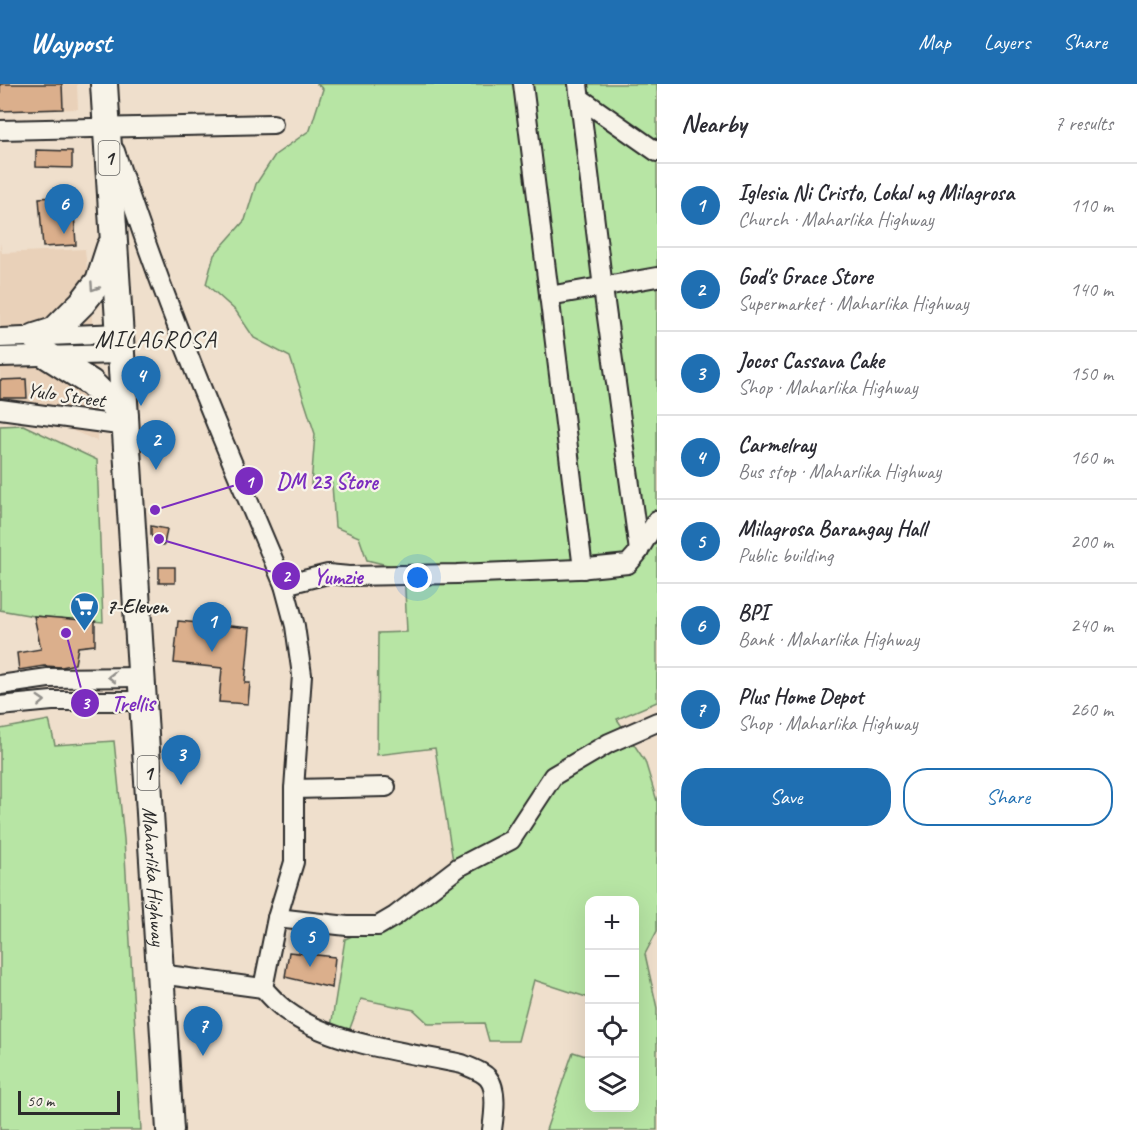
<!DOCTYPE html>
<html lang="en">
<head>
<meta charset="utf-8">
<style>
	:root { --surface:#fff; --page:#f2f2f3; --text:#2b2b33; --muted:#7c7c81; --line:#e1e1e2; --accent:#1f6fb2 }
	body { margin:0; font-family:Caveat,sans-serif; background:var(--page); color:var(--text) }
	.controls { position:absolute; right:18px; bottom:18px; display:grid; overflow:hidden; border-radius:12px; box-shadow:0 6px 24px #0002 }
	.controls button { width:54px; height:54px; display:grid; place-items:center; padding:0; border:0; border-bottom:2px solid var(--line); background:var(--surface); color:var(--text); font:30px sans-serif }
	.scale { position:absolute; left:18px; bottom:15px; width:102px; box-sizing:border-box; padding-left:6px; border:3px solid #2b2b2b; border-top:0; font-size:16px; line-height:21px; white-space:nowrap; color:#2b2b2b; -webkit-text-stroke:4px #f7f3e8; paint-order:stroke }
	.you { position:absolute; left:418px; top:494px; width:21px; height:21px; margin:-15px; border:4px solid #fff; border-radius:50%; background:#1a73e8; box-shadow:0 0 0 9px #1a73e833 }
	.badge { display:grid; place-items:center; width:39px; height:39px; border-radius:50%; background:var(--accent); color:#fff; font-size:20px; font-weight:700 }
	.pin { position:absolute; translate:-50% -50px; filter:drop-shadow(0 2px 3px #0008) }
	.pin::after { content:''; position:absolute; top:32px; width:21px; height:18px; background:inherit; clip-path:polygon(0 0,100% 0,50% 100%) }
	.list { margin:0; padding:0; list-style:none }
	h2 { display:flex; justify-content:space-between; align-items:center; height:78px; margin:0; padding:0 24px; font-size:26px }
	h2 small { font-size:20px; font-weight:400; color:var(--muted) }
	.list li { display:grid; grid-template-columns:39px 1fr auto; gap:18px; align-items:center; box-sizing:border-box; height:84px; padding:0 24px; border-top:2px solid var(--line) }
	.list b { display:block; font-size:22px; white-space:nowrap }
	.list p { margin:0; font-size:20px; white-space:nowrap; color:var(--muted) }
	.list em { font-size:20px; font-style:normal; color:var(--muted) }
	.actions { display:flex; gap:12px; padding:18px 24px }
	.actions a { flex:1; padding:14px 0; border:2px solid var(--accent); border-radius:24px; text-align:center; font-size:21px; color:var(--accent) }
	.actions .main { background:var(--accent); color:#fff }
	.icon { flex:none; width:33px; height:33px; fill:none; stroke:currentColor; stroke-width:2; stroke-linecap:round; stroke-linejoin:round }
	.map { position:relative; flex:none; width:657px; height:1046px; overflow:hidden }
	header { display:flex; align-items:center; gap:36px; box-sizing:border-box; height:84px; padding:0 30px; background:var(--accent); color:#fff }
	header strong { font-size:28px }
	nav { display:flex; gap:33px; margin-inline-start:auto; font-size:21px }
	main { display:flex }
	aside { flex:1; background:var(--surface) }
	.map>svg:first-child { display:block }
	.built { fill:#e9d1b9 }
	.green { fill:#b7e5a4; stroke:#718868; stroke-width:1.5 }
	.building { fill:#dbaf8c; stroke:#2b2b2b; stroke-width:1.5 }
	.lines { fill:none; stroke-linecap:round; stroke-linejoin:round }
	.minor-casing { stroke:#2b2b2b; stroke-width:22 }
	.highway-casing { stroke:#2b2b2b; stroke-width:30 }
	.minor { stroke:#f7f3e8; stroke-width:18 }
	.highway { stroke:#f7f3e8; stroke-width:26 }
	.oneway { stroke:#918f8a }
	.labels { text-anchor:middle; stroke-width:4.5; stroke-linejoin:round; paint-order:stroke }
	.shield { fill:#f7f3e8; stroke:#686764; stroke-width:1.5 }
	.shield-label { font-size:20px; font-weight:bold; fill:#2b2b2b }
	.street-label { font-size:21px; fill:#2b2b2b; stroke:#f7f3e8 }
	.poi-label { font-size:21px; font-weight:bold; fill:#2b2b2b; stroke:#f7f3e8; text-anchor:start }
	.quarter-label { font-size:24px; letter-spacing:1.5px; fill:#2b2b2b; stroke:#f7f3e8 }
	.leader { fill:none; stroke:#7b2cbf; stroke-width:2 }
	.callout-dot { fill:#7b2cbf; stroke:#f7f3e8; stroke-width:2 }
	.mark-label { font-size:18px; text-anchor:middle; font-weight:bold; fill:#fff }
	.callout-label { font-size:22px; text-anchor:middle; font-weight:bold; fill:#7b2cbf; stroke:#f7f3e8; stroke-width:4.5; stroke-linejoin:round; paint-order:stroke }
</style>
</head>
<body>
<header>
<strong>Waypost</strong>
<nav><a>Map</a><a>Layers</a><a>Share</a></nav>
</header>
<main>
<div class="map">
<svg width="657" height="1046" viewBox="0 0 657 1046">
	<rect width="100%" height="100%" fill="#efdfcc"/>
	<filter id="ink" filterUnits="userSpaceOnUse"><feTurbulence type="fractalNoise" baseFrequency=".0167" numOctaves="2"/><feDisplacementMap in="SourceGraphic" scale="12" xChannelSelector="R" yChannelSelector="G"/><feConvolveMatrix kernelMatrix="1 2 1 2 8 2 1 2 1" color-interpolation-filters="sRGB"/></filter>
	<g filter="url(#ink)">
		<g class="built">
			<polygon points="0,0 77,0 78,25 0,27"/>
			<polygon points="0,159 2,169 85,165 95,265 97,357 29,328 0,326"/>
		</g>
		<g class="green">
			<polygon points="317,0 657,0 657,618 617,635 645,677 657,717 657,847 645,870 657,924 657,1046 546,1046 573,968 589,973 590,1024 634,1024 634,816 590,816 589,914 534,896 518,957 489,957 484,939 429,940 414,926 361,915 349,947 331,943 345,855 425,822 456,796 435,664 377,671 378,549 407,548 404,485 367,476 359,453 335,443 332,400 311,401 315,350 290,273 254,254 236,227 206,200 214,171 245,136 256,100 275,71 310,46 323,5"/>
			<polygon points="23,341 97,376 103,538 34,532 0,526 0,342"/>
			<polygon points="49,636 55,661 114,657 124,755 141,1046 0,1046 0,645"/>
		</g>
		<g class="building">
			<polygon points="0,0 62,0 63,25 0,27"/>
			<polygon points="36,66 72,67 72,84 36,83"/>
			<polygon points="73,112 76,161 43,163 39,114"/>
			<polygon points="26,295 27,314 0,314 0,296"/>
			<polygon points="151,442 167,445 164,461 155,460 151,450"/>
			<rect x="159" y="483" width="16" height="16"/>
			<polygon points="34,532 95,537 95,561 78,563 75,580 62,583 44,582 19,586 17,569 41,565"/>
			<polygon points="178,537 250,544 245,599 250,599 248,620 219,618 222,584 174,579"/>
			<polygon points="289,868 335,873 332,904 285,893"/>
		</g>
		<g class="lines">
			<defs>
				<g id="minor">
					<polyline points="523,0 583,485"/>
					<polyline points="578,0 603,204 639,467"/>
					<polyline points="580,14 657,68"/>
					<polyline points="0,46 273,40"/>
					<path d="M115,67C162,215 223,358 284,501L295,542L302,591L294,705V778L277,834L263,904L160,890"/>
					<polyline points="549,212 657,193"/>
					<polyline points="0,254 120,249"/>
					<polyline points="0,273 121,270"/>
					<polyline points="0,325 126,342"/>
					<polyline points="284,501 328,490 349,492 457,490 578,485 628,480 636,471 657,436"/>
					<polyline points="0,601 48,594 142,593"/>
					<polyline points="0,622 52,617 143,617"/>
					<polyline points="294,705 386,703"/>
					<polyline points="277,834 347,842 378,842 395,832 459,783 511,756 553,692 609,659 657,638"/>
					<path d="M263,904C273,915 282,925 294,932C338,961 411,969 462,980C471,984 482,987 488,994C498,1005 494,1032 492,1046"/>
				</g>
				<g id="highway">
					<path id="s1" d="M104,0L170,1046"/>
					<polyline points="35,253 54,247 82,219 99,197 110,163"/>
					<polyline points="47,271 91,299 125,333"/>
				</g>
			</defs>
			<use href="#minor" class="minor-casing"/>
			<use href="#highway" class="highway-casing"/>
			<use href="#minor" class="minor"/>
			<use href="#highway" class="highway"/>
		</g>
		<defs><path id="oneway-chevron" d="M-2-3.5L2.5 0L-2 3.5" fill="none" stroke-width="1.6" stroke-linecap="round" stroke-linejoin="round" transform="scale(1.5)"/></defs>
		<g class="oneway">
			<use href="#oneway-chevron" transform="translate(94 203) rotate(124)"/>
			<use href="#oneway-chevron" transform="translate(112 593) rotate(180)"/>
			<use href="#oneway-chevron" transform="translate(41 617) rotate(-3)"/>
		</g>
	</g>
	<defs>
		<symbol id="supermarket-pin" viewBox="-11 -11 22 30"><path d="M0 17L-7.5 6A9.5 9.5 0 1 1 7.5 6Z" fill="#1f6fb2" stroke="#f7f3e8"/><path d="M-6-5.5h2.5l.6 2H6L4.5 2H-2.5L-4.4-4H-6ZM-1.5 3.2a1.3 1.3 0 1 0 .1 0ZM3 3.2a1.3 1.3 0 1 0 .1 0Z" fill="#fff"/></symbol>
	</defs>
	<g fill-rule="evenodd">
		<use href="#supermarket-pin" x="68" y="506" width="33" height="45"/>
	</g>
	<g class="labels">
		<g class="shield">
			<rect x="98.5" y="57" width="21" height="34" rx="4.5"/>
			<rect x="137.5" y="672" width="21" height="34" rx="4.5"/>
		</g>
		<g class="shield-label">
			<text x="109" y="81">1</text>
			<text x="148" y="696">1</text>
		</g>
		<g class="street-label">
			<text transform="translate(66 311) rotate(8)" y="7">Yulo Street</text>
			<text dy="7" stroke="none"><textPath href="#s1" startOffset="794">Maharlika Highway</textPath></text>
		</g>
		<g class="poi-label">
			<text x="106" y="529">7-Eleven</text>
		</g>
		<g class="quarter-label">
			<text x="156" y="263">MILAGROSA</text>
		</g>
	</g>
	<path class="leader" d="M155 426L249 397M159 455L286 492M66 549L85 619"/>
	<g class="callout-dot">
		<circle cx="155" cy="426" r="6"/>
		<circle cx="159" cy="455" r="6"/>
		<circle cx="66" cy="549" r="6"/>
		<circle cx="249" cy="397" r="15"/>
		<circle cx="286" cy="492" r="15"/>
		<circle cx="85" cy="619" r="15"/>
	</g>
	<g class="mark-label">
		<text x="249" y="404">1</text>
		<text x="286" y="498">2</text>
		<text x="85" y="625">3</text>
	</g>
	<g class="callout-label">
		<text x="327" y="405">DM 23 Store</text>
		<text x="338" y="500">Yumzie</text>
		<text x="133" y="627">Trellis</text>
	</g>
</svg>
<div class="controls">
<button>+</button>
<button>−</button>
<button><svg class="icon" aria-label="locate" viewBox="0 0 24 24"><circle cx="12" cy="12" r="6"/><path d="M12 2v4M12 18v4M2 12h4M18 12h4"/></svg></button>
<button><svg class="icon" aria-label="layers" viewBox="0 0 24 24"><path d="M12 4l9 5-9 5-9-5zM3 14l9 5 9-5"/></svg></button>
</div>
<div class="scale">50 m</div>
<div class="you"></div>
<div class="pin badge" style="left:212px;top:568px">1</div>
<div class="pin badge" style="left:156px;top:386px">2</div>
<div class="pin badge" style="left:181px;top:701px">3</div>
<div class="pin badge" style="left:141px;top:322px">4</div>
<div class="pin badge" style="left:310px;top:883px">5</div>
<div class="pin badge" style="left:64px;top:150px">6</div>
<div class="pin badge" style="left:203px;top:972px">7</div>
</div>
<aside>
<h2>Nearby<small>7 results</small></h2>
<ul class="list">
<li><span class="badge">1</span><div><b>Iglesia Ni Cristo, Lokal ng Milagrosa</b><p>Church · Maharlika Highway</p></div><em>110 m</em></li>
<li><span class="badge">2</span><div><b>God's Grace Store</b><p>Supermarket · Maharlika Highway</p></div><em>140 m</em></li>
<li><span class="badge">3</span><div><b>Jocos Cassava Cake</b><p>Shop · Maharlika Highway</p></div><em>150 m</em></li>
<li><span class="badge">4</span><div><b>Carmelray</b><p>Bus stop · Maharlika Highway</p></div><em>160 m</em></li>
<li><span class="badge">5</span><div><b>Milagrosa Barangay Hall</b><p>Public building</p></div><em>200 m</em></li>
<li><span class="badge">6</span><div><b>BPI</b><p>Bank · Maharlika Highway</p></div><em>240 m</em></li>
<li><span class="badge">7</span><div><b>Plus Home Depot</b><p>Shop · Maharlika Highway</p></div><em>260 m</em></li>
</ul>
<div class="actions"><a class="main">Save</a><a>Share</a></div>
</aside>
</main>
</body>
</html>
